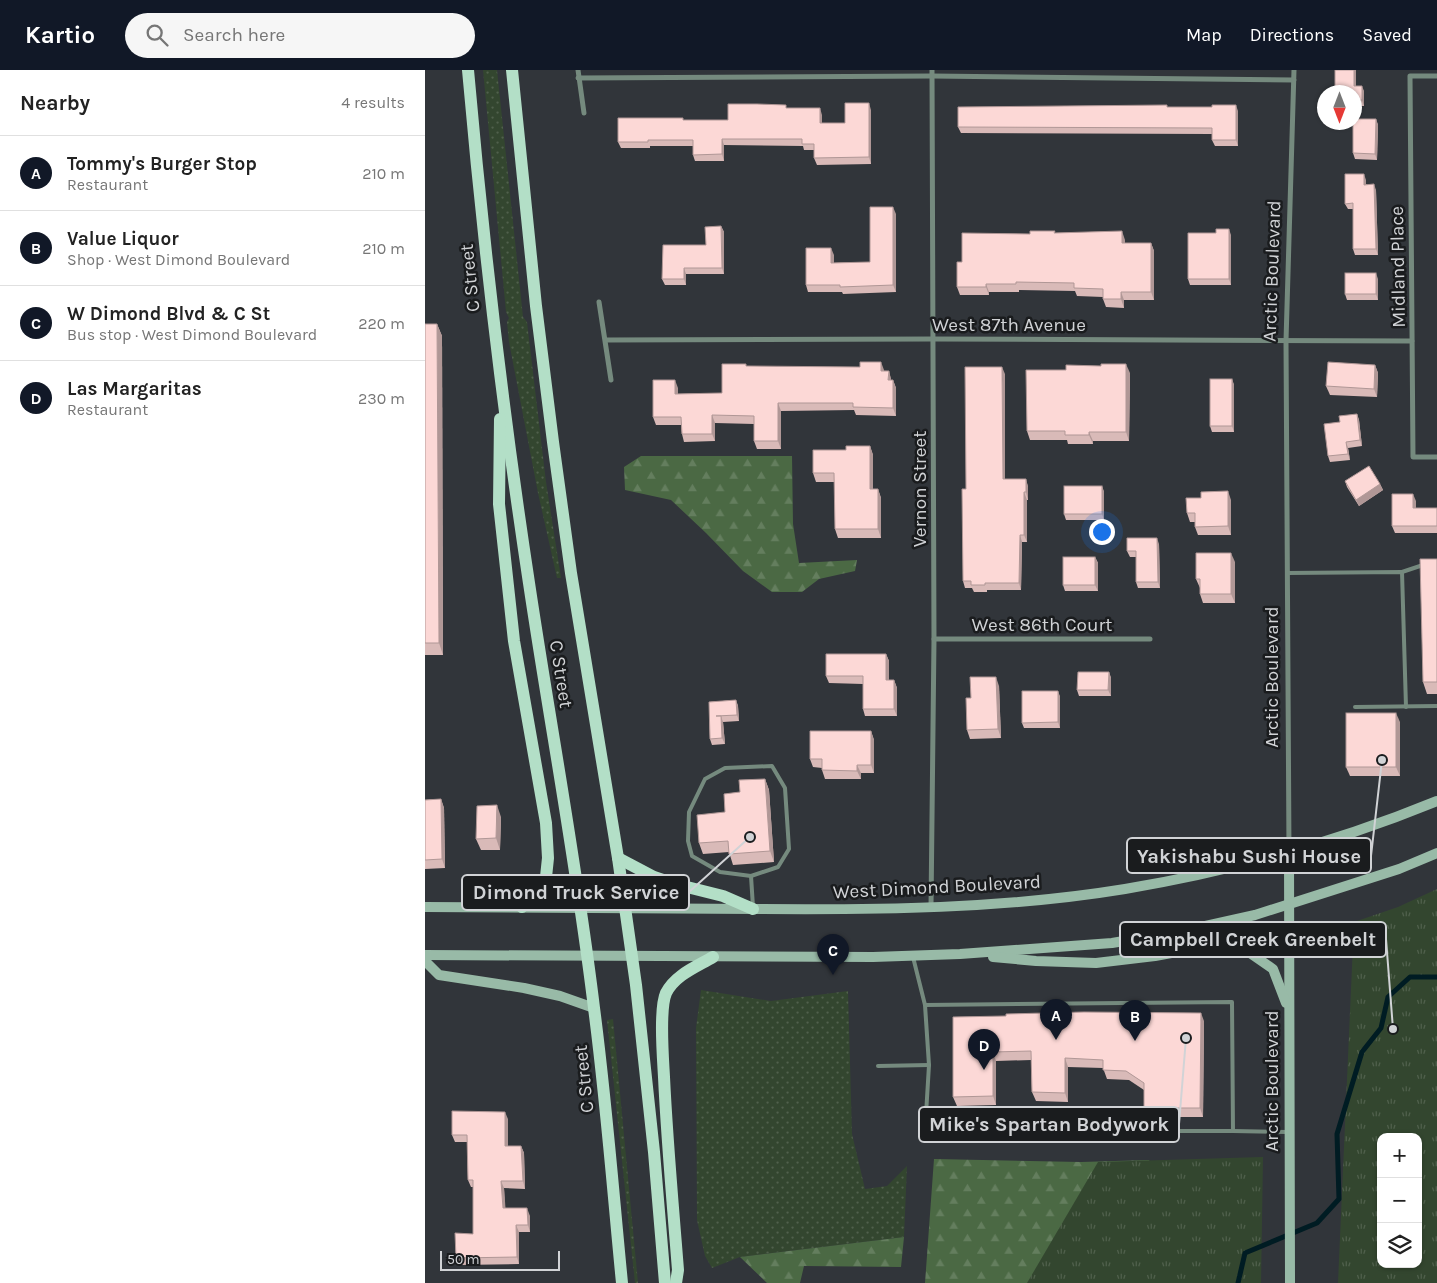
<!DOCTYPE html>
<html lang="en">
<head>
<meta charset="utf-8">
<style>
	:root { --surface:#fff; --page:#f6f6f6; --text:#222; --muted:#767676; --line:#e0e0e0; --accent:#111827 }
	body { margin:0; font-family:Karla,sans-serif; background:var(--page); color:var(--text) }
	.controls { position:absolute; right:15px; bottom:15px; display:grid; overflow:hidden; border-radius:10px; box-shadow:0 1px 4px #0004 }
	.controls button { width:45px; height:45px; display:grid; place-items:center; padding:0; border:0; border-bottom:1px solid var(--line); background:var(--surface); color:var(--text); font:25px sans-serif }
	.compass { position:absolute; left:892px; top:15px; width:45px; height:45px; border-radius:50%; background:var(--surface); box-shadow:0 1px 4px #0004; rotate:180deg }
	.scale { position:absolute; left:15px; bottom:12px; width:120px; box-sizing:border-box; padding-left:5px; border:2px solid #d1d3d6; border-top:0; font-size:14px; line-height:18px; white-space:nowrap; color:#d1d3d6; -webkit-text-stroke:4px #1a1c1e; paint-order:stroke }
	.you { position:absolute; left:676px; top:461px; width:18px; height:18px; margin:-12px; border:4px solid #fff; border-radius:50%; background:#1a73e8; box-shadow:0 0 0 8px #1a73e833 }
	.badge { display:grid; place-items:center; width:32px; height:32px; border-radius:50%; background:var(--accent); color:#fff; font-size:16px; font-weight:700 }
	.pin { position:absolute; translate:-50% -41px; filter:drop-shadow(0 1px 2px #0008) }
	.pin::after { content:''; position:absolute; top:26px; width:18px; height:15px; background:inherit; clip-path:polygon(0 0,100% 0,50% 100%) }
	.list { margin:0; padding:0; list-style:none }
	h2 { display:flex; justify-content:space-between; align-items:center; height:65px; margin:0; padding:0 20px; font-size:21px }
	h2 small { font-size:16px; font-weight:400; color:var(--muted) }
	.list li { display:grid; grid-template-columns:32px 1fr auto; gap:15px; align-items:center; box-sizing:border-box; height:75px; padding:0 20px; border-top:1px solid var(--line) }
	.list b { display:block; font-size:19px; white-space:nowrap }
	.list p { margin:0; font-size:16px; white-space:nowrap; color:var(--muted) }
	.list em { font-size:16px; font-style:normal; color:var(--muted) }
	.icon { flex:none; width:28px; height:28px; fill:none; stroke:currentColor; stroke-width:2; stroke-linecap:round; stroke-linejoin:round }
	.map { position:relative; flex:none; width:1012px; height:1213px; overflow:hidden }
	header { display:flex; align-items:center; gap:30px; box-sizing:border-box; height:70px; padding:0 25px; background:var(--accent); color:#fff }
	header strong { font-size:24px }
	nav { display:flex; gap:28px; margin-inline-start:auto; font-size:18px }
	.search { width:350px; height:45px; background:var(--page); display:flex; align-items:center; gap:12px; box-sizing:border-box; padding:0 18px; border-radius:28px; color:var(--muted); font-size:19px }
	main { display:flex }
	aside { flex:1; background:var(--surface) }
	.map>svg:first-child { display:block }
	.grass { fill:url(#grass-dots) }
	.forest { fill:url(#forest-firs) }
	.park { fill:url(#park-tufts); fill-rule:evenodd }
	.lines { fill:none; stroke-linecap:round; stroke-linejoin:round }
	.stream { stroke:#001c23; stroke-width:5 }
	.lane { stroke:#758a7e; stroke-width:4 }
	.street { stroke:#758a7e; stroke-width:5 }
	.secondary { stroke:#98baa7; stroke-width:10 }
	.primary { stroke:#b3dfc7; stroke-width:12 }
	.wall { fill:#d9bab8 }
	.shaded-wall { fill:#b09796 }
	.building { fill:#fcd8d6; stroke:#b09796 }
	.labels { text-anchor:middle; stroke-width:5; stroke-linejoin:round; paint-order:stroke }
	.street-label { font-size:19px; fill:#d1d3d6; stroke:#1a1c1e }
	.leader { fill:none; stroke:#d1d3d6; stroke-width:2 }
	.callout-dot { fill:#d1d3d6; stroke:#1a1c1e; stroke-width:2 }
	.callout { fill:#1a1c1e; stroke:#d1d3d6; stroke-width:2 }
	.callout-label { font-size:20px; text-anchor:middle; font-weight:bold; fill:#d1d3d6 }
</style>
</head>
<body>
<header>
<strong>Kartio</strong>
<div class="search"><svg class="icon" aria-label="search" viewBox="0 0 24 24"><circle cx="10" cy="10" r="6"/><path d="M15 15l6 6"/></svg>Search here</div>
<nav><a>Map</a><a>Directions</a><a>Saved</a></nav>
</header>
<main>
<aside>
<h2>Nearby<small>4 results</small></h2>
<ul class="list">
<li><span class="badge">A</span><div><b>Tommy's Burger Stop</b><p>Restaurant</p></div><em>210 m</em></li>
<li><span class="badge">B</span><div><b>Value Liquor</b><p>Shop · West Dimond Boulevard</p></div><em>210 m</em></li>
<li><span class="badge">C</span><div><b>W Dimond Blvd &amp; C St</b><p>Bus stop · West Dimond Boulevard</p></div><em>220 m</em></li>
<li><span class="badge">D</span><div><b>Las Margaritas</b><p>Restaurant</p></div><em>230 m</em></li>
</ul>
</aside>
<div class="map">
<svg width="1012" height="1213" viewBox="0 0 1012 1213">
	<defs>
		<pattern id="grass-dots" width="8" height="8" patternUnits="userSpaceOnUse" patternTransform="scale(1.25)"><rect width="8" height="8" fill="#33462f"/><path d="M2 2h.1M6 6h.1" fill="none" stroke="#50604c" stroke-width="1.8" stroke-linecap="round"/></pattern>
		<pattern id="forest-firs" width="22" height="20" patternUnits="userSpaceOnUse" patternTransform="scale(1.25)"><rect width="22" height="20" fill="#4b6944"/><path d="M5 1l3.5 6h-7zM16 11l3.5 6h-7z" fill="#647e5e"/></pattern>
		<pattern id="park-tufts" width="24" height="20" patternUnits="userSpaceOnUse" patternTransform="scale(1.25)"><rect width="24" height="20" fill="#33462f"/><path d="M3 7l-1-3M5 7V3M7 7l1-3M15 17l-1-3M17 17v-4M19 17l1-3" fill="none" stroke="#50604c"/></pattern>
	</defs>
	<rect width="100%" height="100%" fill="#31353a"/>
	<g class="grass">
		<polygon points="58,0 72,0 98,247 102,252 121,412 136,508 132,508 113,423 84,272 82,252 84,248 81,242"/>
		<polygon points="276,920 346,931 423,921 427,1064 440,1119 462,1116 482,1096 479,1167 315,1187 287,1198 280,1186 272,1150 271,958"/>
		<polygon points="188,949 213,1213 210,1213 182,950"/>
	</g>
	<g class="forest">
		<polygon points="216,386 367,386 368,454 374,493 432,490 430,501 394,509 377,522 347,522 318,501 281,463 246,430 200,420 199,397"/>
		<polygon points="509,1089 656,1092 724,1090 795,1213 500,1213"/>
		<polygon points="479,1167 476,1197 379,1196 375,1213 342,1213 315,1187"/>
	</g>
	<g class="park">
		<path d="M1012,819V1213H913L929,852L973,837ZM956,1067H993V1194H956Z"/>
		<polygon points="838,1087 836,1213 602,1213 673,1092"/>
	</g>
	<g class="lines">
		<polyline class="stream" points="813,1213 820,1183 892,1153 914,1129 912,1064 937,982 956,958 963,927 985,907 1012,907"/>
		<g class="lane">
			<polyline points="977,502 998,495"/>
			<polyline points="862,503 977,502 981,637"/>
			<polyline points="930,637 1012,636"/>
			<polygon points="347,696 360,718 364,779 353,797 326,806 295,802 267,786 263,771 264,742 280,709 300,698"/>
			<polyline points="326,806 328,837"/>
			<polyline points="488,887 500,935 504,995 500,1061 808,1061 807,932 500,935"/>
			<polyline points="453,996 504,995"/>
			<polyline points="808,1061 863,1062"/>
		</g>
		<g class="street">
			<polyline points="153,0 159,43"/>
			<polyline points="1012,6 985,6 988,387 1012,387"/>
			<polyline points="153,8 507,6 869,10"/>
			<polyline points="174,232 186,310"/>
			<polyline points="181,270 508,269 987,271"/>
			<polyline points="509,569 725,569"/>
			<polyline points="864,781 861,271 869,0"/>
			<polyline points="506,837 509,569 507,0"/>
		</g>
		<g class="secondary">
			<polyline points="864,782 865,1213"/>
			<path d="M0,837C110,837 220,838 330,839C454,840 578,839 700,819C807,801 912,772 1012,731"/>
			<polyline points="0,885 448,887 535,884 687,873 758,861 830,845 974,799 1012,783"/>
			<polyline points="568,887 611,891 671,893 730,886 768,879 801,877 822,881 848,899 861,933"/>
			<polyline points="0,891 14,905 99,918 135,926 169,938"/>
		</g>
		<g class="primary">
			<path d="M43,0C58,171 78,342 104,513C125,654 152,796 169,938C181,1029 188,1121 197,1213"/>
			<polyline points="87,0 111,236 128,372 146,503 193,788 211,915 229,1082 240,1213"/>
			<polyline points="75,349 74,434 89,571 121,753 123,788 121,807 109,824 97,837"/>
			<polyline points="193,788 229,807 250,814 298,826 328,839"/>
			<path d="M251,1213L253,1200C248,1136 242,1071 239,1007C238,988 234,939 241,923C250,905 271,897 288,887"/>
		</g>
	</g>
	<g class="wall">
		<polygon points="931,1 931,16 939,21 939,36 930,36 930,22"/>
		<polygon points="743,37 787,37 813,41 813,76 790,76 787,70 787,64 536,63 533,57"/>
		<polygon points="362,38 397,45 397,53 420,53 446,40 446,94 392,95 389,88 389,80 379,80 378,76 299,75 299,91 270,91 268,85 268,76 225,76 225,78 196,78 193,72 259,50 303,50"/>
		<polygon points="951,49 953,55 952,90 930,89 928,83"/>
		<polygon points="941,110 941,114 951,120 953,185 930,185 928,179 928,139 923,139 920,134"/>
		<polygon points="471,144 471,222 418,224 417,222 383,222 381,215 409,185 409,193 445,192"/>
		<polygon points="296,156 299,162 299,204 261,204 261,215 240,215 237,209 281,175"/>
		<polygon points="630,161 630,163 700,170 700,173 726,173 729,181 729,230 699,230 699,238 681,237 678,229 678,227 652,226 650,221 594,220 594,222 564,222 564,225 535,225 532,217 537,192 605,164"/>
		<polygon points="791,163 806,165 806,215 765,215 763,209"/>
		<polygon points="953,209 953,230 922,230 920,224"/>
		<polygon points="0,254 12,254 17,266 18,585 0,585"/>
		<polygon points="321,294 321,296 464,301 466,310 468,310 471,318 471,346 431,345 429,340 356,341 356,379 332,379 329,371 329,354 290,353 290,371 259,372 257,364 256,355 231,355 228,347 253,318 253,324 297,323"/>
		<polygon points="950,295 953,303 952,327 905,325 901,316"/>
		<polygon points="705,303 704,371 668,371 668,374 643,374 642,370 605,370 602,361"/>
		<polygon points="580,304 580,409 601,409 603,417 603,430 602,430 602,472 597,472 596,520 562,520 562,522 549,522 547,518 540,518 538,511 541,419"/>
		<polygon points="807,309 809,315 809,362 787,362 785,356"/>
		<polygon points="932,344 934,350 937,376 923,378 925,390 905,392 903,386 915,352"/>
		<polygon points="445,376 448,385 448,419 453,419 456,428 456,468 413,468 410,459 410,412 391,412 388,403 421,380"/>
		<polygon points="920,411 955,414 958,420 934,436 922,417"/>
		<polygon points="677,416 679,422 679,450 641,450 639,444"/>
		<polygon points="806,430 806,465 773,465 770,457 770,452 765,452 762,443"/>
		<polygon points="991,431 991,438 1012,438 1012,463 970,463 967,456"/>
		<polygon points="734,474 735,518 713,518 711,512 711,487 705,487 702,481"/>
		<polygon points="670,487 673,493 673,521 640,521 638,515"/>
		<polygon points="1012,489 1012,624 1002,624 998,612"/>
		<polygon points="810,492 810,533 778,533 775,524 775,518 771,509"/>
		<polygon points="461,584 464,591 464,610 469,610 472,618 472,646 440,646 438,639 438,614 404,613 401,606"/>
		<polygon points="684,602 686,608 686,626 654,626 652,620"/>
		<polygon points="574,616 576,668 545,669 542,660 546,628"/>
		<polygon points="633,621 635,627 635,658 599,658 597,653"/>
		<polygon points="311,630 313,636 314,651 298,652 300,674 287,675 285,669 284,632"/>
		<polygon points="975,652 975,706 925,706 921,697"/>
		<polygon points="446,661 449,670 449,703 436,703 436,709 400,709 397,700 397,698 388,697 385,689"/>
		<polygon points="340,709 344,720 349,792 308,795 304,782 278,784 274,773 300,742 315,722"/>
		<polygon points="16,729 19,738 20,798 0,799 0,730"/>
		<polygon points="76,747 75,780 56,780 51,769"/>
		<polygon points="528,947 779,951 778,1047 722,1047 719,1038 719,1020 704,1010 682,1009 678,998 643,997 643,1032 611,1031 607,1022 606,990 571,991 571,1035 532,1036 528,1027"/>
		<polygon points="83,1049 83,1076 96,1076 99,1083 100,1119 79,1118 80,1138 105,1146 105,1162 94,1162 94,1194 34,1195 31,1188 48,1164 48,1117 46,1117 43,1110 42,1072 30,1072 27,1065"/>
	</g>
	<g class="shaded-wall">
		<polygon points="929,0 931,0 931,21 929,16"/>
		<polygon points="937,16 939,21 939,36 937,30"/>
		<polygon points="444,33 446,40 446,94 444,87"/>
		<polygon points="811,35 813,41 813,76 811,70"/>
		<polygon points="395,38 397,45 397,59 395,53"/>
		<polygon points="951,49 953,55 952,90 950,84"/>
		<polygon points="297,69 299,75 299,91 297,84"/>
		<polygon points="939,104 941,110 941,120 939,115"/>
		<polygon points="949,114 951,120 953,185 951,179"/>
		<polygon points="468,137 471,144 471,222 468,215"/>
		<polygon points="296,156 299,162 299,204 297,198"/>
		<polygon points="804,159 806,165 806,215 804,209"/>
		<polygon points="697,161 700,170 700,181 697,173"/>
		<polygon points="726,173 729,181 729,230 726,222"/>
		<polygon points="406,178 409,185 409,201 406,193"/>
		<polygon points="259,198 261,204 261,215 259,209"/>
		<polygon points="951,203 953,209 953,230 951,224"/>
		<polygon points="561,214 564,222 564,225 561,217"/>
		<polygon points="696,222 699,230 699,238 696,229"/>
		<polygon points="12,254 17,266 18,585 14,573"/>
		<polygon points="456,292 459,300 459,309 456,301"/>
		<polygon points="701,294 705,303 704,371 701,362"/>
		<polygon points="950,295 953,303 952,327 949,319"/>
		<polygon points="577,297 580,304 580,417 578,409"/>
		<polygon points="464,301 466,309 466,318 463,310"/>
		<polygon points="807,309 809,315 809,362 807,356"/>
		<polygon points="250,310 253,318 253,332 250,324"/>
		<polygon points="468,310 471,318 471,346 468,338"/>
		<polygon points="353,333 356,341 356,379 353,371"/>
		<polygon points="932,344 934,350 937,376 935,370"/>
		<polygon points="287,345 290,353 290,371 287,364"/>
		<polygon points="664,362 668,371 668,374 664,365"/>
		<polygon points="921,372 923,378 925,390 923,384"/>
		<polygon points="445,376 448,385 448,428 445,419"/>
		<polygon points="601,409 603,417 603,430 601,422"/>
		<polygon points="955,414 958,420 934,436 931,430"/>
		<polygon points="677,416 679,422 679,450 677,444"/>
		<polygon points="453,419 456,428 456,468 453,459"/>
		<polygon points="803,421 806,430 806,465 803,456"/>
		<polygon points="599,422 602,430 602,472 599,465"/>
		<polygon points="988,424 991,431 991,445 988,438"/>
		<polygon points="595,465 597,472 596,520 594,513"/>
		<polygon points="732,468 734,474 735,518 733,512"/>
		<polygon points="806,483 810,492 810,533 806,524"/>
		<polygon points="670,487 673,493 673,521 670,515"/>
		<polygon points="461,584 464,591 464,618 461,610"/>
		<polygon points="684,602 686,608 686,626 683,620"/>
		<polygon points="571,607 574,616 576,668 573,659"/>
		<polygon points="469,610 472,618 472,646 469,639"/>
		<polygon points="633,621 635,627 635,658 633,652"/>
		<polygon points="311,630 313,636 314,651 312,645"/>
		<polygon points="971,643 975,652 975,706 971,697"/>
		<polygon points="296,646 298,652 300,674 297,668"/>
		<polygon points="446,661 449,670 449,703 446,695"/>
		<polygon points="432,695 436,703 436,709 432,701"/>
		<polygon points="340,709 344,720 349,792 345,781"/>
		<polygon points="16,729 19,738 20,798 17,789"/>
		<polygon points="72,735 76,747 75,780 71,768"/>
		<polygon points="776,943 779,951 778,1047 775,1038"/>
		<polygon points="568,982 571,991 571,1035 568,1026"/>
		<polygon points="640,988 643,997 643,1032 640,1023"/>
		<polygon points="80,1042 83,1049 83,1083 80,1076"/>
		<polygon points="96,1076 99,1083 100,1119 98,1111"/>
		<polygon points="76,1111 79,1118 81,1145 78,1138"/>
		<polygon points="102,1138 105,1146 105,1162 103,1155"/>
		<polygon points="91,1155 94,1162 94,1194 92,1187"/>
	</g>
	<g class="building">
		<polygon points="910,0 929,0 929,16 937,16 937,30 930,30 930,22 910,22"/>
		<polygon points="420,33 444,33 444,87 389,88 389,74 377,74 377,69 297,69 297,84 268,85 268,70 223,70 223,72 193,72 193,48 258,48 258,50 303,50 303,34 332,34 361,35 361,38 395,38 395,53 420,53"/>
		<polygon points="742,35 742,37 787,37 787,35 811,35 811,70 787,70 787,58 533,57 533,37"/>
		<polygon points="930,49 951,49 950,84 928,83 928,52 930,52"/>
		<polygon points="920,104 939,104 939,115 949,114 951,179 928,179 928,133 920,134"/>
		<polygon points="445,137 468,137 468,215 415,217 415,215 381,215 381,178 406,178 406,193 445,192"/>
		<polygon points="296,156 297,198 259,198 259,209 237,209 238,175 281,175 280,157"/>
		<polygon points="791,159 804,159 804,209 763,209 763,163 791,163"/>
		<polygon points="605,161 630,161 629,163 697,161 697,173 726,173 726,222 696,222 696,229 678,229 678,219 649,218 649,213 591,212 591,214 561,214 561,217 532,217 532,192 537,192 537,163 605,164"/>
		<rect x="920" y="203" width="31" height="21"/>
		<polygon points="0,254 12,254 14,573 0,573"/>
		<polygon points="435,292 456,292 456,301 464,301 463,310 468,310 468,338 428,337 428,333 353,333 353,371 329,371 329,346 287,345 287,364 257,364 256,347 228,347 228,310 250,310 250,324 297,323 297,294 321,294 321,296 435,297"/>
		<polygon points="903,292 950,295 949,319 901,316"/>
		<polygon points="676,294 701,294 701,362 664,362 664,365 640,365 640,361 602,361 601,300 641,300 641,295 676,296"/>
		<polygon points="540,297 577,297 578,409 601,409 601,422 599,422 599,465 595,465 594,513 560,513 560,515 546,515 546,511 538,511 537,419 541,419"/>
		<rect x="785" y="309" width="22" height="47"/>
		<polygon points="932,344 935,370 921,372 923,384 903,386 899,354 915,352 914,346"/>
		<polygon points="421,376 445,376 445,419 453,419 453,459 410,459 409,403 388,403 388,380 421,380"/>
		<polygon points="944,396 955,414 931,430 920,411"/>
		<rect x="639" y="416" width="38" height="28"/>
		<polygon points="803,421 803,456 770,457 770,443 762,443 761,428 776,428 776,422"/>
		<polygon points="967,424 988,424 988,438 1012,438 1012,456 967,456"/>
		<polygon points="702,468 732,468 733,512 711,512 711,481 702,481"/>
		<polygon points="771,483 806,483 806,524 775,524 775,509 771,509"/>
		<rect x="638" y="487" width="32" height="28"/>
		<polygon points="995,489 1012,489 1012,612 998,612"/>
		<polygon points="401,584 461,584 461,610 469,610 469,639 438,639 438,606 401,606"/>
		<polygon points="653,602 684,602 683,620 652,620"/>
		<polygon points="545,607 571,607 573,659 542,660 541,628 546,628"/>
		<polygon points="597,621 633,621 633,652 597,653"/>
		<polygon points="311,630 312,645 291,646 296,646 297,668 285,669 284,632"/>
		<rect x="921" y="643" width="50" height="54"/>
		<polygon points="385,661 446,661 446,695 432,695 432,701 397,700 397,689 385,689"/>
		<polygon points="340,709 345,781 304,784 303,771 274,773 272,745 300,742 299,724 315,722 314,710"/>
		<polygon points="16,729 17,789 0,790 0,730"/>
		<polygon points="72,735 71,768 51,769 52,736"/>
		<polygon points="659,942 776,943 775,1038 719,1038 719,1013 701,1001 678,1000 678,990 640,988 640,1023 607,1022 606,981 568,982 568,1026 528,1027 528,947 581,946 581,944"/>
		<polygon points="27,1041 80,1042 80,1076 96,1076 98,1111 76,1111 78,1138 102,1138 103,1155 91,1155 92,1187 31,1188 30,1163 48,1164 48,1110 43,1110 42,1065 27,1065"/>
	</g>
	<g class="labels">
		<g class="street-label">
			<text transform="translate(972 197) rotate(-91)" y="7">Midland Place</text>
			<text transform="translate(846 201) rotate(-88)" y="7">Arctic Boulevard</text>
			<text transform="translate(44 208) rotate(-96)" y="7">C Street</text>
			<text x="584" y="261">West 87th Avenue</text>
			<text transform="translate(494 419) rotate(-90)" y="7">Vernon Street</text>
			<text x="617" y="561">West 86th Court</text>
			<text transform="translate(137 604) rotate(81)" y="7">C Street</text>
			<text transform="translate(846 607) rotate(-90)" y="7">Arctic Boulevard</text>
			<text transform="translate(512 816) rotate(-3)" y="7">West Dimond Boulevard</text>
			<text transform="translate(158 1009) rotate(-96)" y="7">C Street</text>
			<text transform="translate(846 1011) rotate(-90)" y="7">Arctic Boulevard</text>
		</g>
	</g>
	<path class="leader" d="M957 690L946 786M325 767L264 822M968 959L961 869M761 968L754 1054"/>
	<g class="callout-dot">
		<circle cx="957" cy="690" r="5"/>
		<circle cx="325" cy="767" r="5"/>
		<circle cx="968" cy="959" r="5"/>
		<circle cx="761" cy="968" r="5"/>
	</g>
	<g class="callout">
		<rect x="702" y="768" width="244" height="35" rx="5"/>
		<rect x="37" y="805" width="227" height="35" rx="5"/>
		<rect x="695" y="852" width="266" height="35" rx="5"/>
		<rect x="494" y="1037" width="260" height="35" rx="5"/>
	</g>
	<g class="callout-label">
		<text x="824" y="793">Yakishabu Sushi House</text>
		<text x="151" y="829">Dimond Truck Service</text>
		<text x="828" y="876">Campbell Creek Greenbelt</text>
		<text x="624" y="1061">Mike's Spartan Bodywork</text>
	</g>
</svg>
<div class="controls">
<button>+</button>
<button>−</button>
<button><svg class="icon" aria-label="layers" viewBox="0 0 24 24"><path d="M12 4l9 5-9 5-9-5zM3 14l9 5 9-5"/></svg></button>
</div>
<svg class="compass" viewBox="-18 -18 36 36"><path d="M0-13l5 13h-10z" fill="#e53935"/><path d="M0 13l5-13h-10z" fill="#767676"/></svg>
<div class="scale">50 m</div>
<div class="you"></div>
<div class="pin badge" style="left:631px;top:970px">A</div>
<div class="pin badge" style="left:710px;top:971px">B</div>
<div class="pin badge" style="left:408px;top:905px">C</div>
<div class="pin badge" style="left:559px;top:1000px">D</div>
</div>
</main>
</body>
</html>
